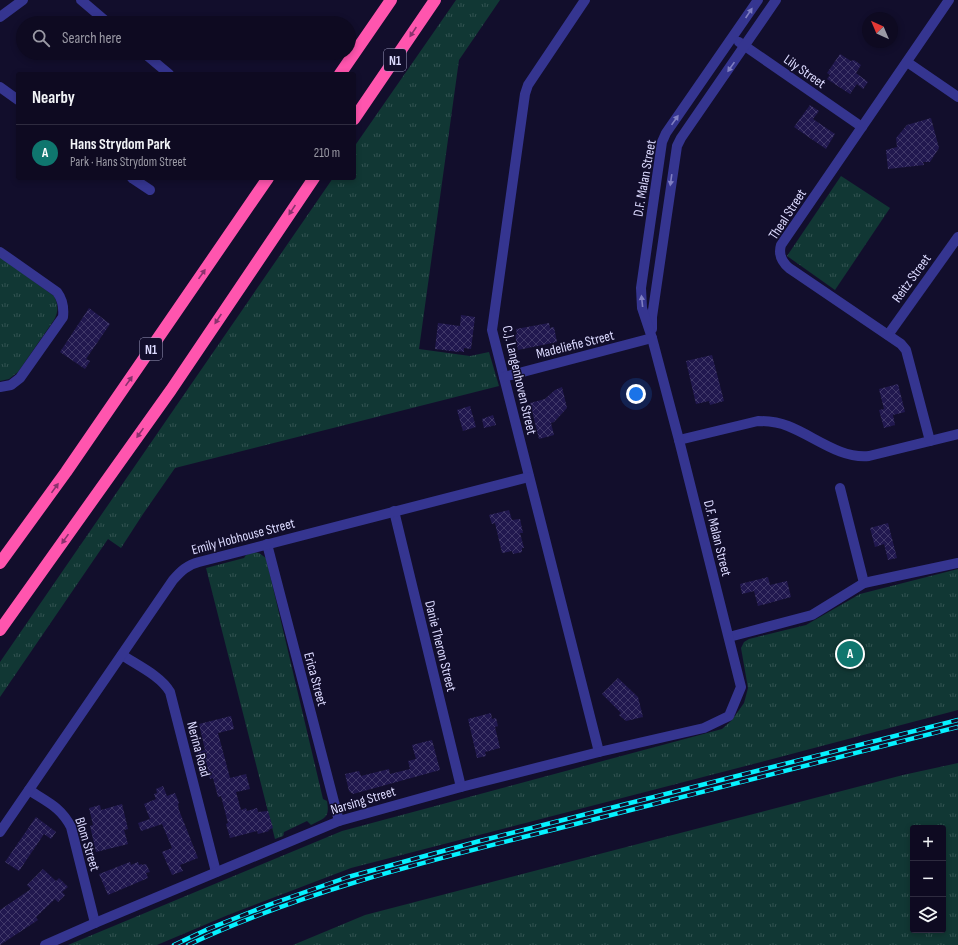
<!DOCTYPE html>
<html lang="en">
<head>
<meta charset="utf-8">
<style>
	:root { --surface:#0e0a21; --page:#1c182e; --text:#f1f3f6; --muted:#9b9aa5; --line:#2e2b3f; --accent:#0f766e }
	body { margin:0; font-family:"Sofia Sans Condensed",sans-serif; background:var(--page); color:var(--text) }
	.controls { position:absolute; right:12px; bottom:12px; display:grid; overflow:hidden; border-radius:4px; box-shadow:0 2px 6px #0003 }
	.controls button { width:36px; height:36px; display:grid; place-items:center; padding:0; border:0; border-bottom:1px solid var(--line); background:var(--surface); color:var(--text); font:20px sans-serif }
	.compass { position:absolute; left:862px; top:12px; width:36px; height:36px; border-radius:50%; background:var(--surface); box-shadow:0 2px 6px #0003; rotate:316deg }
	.you { position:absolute; left:636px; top:394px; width:14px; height:14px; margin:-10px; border:3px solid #fff; border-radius:50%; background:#1a73e8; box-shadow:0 0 0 6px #1a73e833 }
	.badge { display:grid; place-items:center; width:26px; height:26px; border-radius:50%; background:var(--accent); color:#fff; font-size:13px; font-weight:700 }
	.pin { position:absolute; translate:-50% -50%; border:2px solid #fff; box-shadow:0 1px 4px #0006 }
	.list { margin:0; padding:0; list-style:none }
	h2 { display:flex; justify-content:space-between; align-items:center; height:52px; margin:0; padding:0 16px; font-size:17px }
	h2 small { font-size:13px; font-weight:400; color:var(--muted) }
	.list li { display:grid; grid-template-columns:26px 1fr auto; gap:12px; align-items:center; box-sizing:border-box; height:56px; padding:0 16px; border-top:1px solid var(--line) }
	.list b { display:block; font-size:15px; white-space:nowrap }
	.list p { margin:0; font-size:13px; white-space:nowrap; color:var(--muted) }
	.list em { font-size:13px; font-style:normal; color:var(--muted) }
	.icon { flex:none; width:22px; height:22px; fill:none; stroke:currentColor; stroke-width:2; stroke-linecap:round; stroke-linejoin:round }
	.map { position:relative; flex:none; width:958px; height:945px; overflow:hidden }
	.search { position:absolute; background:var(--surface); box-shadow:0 2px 6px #0003; left:16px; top:16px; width:340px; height:44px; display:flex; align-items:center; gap:10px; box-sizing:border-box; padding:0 14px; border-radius:22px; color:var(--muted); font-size:15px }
	.panel { position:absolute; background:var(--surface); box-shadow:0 2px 6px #0003; left:16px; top:72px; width:340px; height:108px; border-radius:4px }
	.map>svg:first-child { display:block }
	.grass { fill:url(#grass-tufts); fill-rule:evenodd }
	.building { fill:url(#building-cross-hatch) }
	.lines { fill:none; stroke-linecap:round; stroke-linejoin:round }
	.minor { stroke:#353590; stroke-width:10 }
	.highway { stroke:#ff55ae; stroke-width:12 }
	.rail-casing { stroke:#06f1ff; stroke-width:4.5 }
	.rail { stroke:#120e2c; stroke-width:3; stroke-dasharray:9; stroke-linecap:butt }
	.oneway { fill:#807fc2 }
	.oneway2 { fill:#88326d }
	.labels { text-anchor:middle; stroke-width:3; stroke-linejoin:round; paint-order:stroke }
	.shield { fill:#120e2c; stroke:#9f9dc0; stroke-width:1 }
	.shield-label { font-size:13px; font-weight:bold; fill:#dcdaff }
	.street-label { font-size:14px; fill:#dcdaff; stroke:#120e2c }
</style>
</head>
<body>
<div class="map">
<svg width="958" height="945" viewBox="0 0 958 945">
	<defs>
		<pattern id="grass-tufts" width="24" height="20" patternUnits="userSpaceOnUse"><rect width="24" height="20" fill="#113734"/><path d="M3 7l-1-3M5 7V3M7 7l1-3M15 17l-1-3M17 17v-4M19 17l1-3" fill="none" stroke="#335352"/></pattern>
		<pattern id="building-cross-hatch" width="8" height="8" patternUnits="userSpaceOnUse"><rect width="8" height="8" fill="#21184f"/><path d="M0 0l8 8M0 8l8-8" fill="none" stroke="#413969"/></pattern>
	</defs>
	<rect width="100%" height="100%" fill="#120e2c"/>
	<g class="grass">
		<polygon points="456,0 500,0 459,60 419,349 470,356 489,352 499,386 175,468 143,514 121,548 108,539 0,697 0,662 333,178 354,178 354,147"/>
		<polygon points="841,176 890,208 835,290 787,256"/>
		<path d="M0,257L54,296C58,304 59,311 54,320L18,372L9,379L0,381Z"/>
		<path d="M254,552L259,553L266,558L323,799L327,801C330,818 325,818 311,825L307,821L284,832L283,836L275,839L206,568L244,558L246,555Z"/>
		<polygon points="958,569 958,710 761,762 351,868 228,915 157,945 68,945 342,831 722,729 732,720 744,703 748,688 741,648 744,642 749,639 806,625 860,594"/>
		<path d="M958,763V945H293L365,915L903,775ZM913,828H943V930H913Z"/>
	</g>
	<g class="building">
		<polygon points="840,54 851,61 854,60 861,65 856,73 868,82 863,89 857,84 850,94 827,79 830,75 827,73"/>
		<polygon points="810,105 819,111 813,119 835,134 826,149 794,127"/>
		<polygon points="931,118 939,148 930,162 923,162 924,165 888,169 886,150 897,147 896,138 907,125"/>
		<polygon points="89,308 110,324 86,359 90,361 85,369 60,352"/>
		<polygon points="461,315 475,317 471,349 464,348 464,352 459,351 459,352 435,349 438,323 460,326"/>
		<polygon points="549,323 550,328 554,327 557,342 518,350 515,335 517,334 516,329"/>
		<polygon points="712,355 724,401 710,405 709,401 696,404 686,361"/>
		<polygon points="898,384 905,412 893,415 895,425 884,428 879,410 884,409 879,389"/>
		<polygon points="562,387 567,408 554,422 551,423 554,435 539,439 530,403 545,399 555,390"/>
		<polygon points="470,406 476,427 463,431 457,410"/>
		<polygon points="493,415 496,425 484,428 482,419"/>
		<polygon points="509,510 512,520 520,519 523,533 520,533 524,548 522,548 522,552 513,554 512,551 502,553 495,523 492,524 489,515"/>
		<polygon points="888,523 897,558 888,560 884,544 875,547 870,528"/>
		<polygon points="768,577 770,585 787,581 791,597 758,606 754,591 742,594 740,584"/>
		<polygon points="618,678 638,697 643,717 626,721 619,715 621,713 602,694"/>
		<polygon points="491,713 492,719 496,718 498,726 495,727 500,748 485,752 486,756 477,758 468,719"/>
		<polygon points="231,716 234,729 218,733 230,778 246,774 250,789 236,792 241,810 246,808 247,811 257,808 258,812 268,811 273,828 268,830 269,831 258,834 257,831 230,838 226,824 228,823 221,796 218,797 213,778 210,779 206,761 200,762 197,752 205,750 199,724"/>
		<polygon points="432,740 440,770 353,794 349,791 345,774 359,771 361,776 389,769 390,774 410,769 408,761 416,759 412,745"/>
		<polygon points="163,786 167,796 175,793 179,803 178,804 179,810 198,858 180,865 183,871 172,875 162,852 172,848 162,824 141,831 138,823 150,819 144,804 156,799 154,794 157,793 156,789"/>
		<polygon points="122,804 128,829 124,830 128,844 96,852 90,826 93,825 89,808 100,805 101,810"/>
		<polygon points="36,817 56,832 51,839 44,834 19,871 5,862"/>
		<polygon points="130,862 131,865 138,862 139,865 142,864 142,865 146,864 150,872 146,873 148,878 108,895 99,874"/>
		<polygon points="43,869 56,881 59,878 68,887 62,892 65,895 58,902 55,899 36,917 38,920 0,945 0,910 31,889 27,885"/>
	</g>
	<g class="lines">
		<g class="minor">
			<polyline points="81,0 108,23"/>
			<polyline points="585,0 536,73 528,85 525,94 492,330 599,752"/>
			<polyline points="0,17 23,0"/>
			<polyline points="739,42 862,127"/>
			<polyline points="144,53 169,74"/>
			<polyline points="907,62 958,97"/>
			<polyline points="0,87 18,100"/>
			<polyline points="132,178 150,190"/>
			<path d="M0,252L57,292C63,300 64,308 63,317L20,378L11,385L0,387"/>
			<polyline points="652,329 652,317 677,146 681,138 776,0"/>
			<polyline points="888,335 958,237"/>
			<polyline points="504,377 652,338"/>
			<path d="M679,440L758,421C768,421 778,422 788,426C814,436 840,459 869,456L958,434"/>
			<path d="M930,441L906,350L901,344L789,268C782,262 778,255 781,245L949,0"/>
			<polyline points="840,488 864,583"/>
			<polyline points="394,511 461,787"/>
			<polyline points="267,544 339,821"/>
			<polyline points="729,637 812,615 864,583 958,563"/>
			<path d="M122,655C137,665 161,676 170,692L216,872"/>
			<path d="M29,790C47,802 61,807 71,827L95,923"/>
			<path d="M0,832L173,580C181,571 187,565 199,562L529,477"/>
			<polyline points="45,945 95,923 339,821 461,787 599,752 704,728 729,716 741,687 679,440 652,338 642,308 641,288 662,142 666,133 758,0"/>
		</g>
		<g class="highway">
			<polyline points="340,74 391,0"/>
			<polyline points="354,119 435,0"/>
			<polyline points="0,563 66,472 268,178"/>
			<polyline points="0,630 171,390 314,178"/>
		</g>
		<defs>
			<g id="rail">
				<polyline points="174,945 208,929 271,904 348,877 476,842 958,720"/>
				<path d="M188,945C305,890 432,860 556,829C690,795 824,761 958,727"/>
			</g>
		</defs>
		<use href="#rail" class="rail-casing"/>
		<use href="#rail" class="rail"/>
	</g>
	<defs><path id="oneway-solid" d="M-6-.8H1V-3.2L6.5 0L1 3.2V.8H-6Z"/></defs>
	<g class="oneway">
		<use href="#oneway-solid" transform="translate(749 13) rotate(-56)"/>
		<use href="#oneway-solid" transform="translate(731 67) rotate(125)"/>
		<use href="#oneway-solid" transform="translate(675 120) rotate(-55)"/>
		<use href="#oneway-solid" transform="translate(671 180) rotate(98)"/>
		<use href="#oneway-solid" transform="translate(642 301) rotate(-96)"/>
	</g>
	<g class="oneway2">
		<use href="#oneway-solid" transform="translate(413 32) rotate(124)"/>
		<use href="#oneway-solid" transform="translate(292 210) rotate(124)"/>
		<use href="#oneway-solid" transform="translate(202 274) rotate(-55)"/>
		<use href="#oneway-solid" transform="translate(218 319) rotate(124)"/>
		<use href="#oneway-solid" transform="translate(129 381) rotate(-55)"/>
		<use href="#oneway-solid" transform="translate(140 433) rotate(125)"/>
		<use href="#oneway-solid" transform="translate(55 488) rotate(-54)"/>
		<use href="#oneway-solid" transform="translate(65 539) rotate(125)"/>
	</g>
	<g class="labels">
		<g class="shield">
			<rect x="384" y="49" width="22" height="22" rx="3"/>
			<rect x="140" y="338" width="22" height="22" rx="3"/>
		</g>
		<g class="shield-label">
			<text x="395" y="65">N1</text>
			<text x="151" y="354">N1</text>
		</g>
		<g class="street-label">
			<text transform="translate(805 71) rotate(35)" y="5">Lily Street</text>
			<text transform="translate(644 178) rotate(-80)" y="5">D.F. Malan Street</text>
			<text transform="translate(787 214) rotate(-57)" y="5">Theal Street</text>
			<text transform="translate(911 278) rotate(-54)" y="5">Reitz Street</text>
			<text transform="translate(575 344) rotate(-14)" y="5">Madeliefie Street</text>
			<text transform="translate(520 380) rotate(77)" y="5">C.J. Langenhoven Street</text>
			<text transform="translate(243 536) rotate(-15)" y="5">Emily Hobhouse Street</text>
			<text transform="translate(718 538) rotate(76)" y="5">D.F. Malan Street</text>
			<text transform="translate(441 646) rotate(76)" y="5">Danie Theron Street</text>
			<text transform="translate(316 679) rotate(75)" y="5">Erica Street</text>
			<text transform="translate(199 749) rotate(75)" y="5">Nerina Road</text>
			<text transform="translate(363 800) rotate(-17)" y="5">Narsing Street</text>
			<text transform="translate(88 844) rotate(73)" y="5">Blom Street</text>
		</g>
	</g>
</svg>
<div class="controls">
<button>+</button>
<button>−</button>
<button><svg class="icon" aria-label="layers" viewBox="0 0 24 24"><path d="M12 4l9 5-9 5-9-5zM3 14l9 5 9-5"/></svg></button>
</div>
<svg class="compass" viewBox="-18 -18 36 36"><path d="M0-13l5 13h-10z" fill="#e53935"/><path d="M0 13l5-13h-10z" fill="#9b9aa5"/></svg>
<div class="you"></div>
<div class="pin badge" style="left:850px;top:654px">A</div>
<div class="search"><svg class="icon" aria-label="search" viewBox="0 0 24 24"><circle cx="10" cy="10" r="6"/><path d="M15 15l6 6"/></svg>Search here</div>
<section class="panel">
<h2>Nearby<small></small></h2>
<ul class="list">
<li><span class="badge">A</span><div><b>Hans Strydom Park</b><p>Park · Hans Strydom Street</p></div><em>210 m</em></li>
</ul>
</section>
</div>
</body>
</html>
